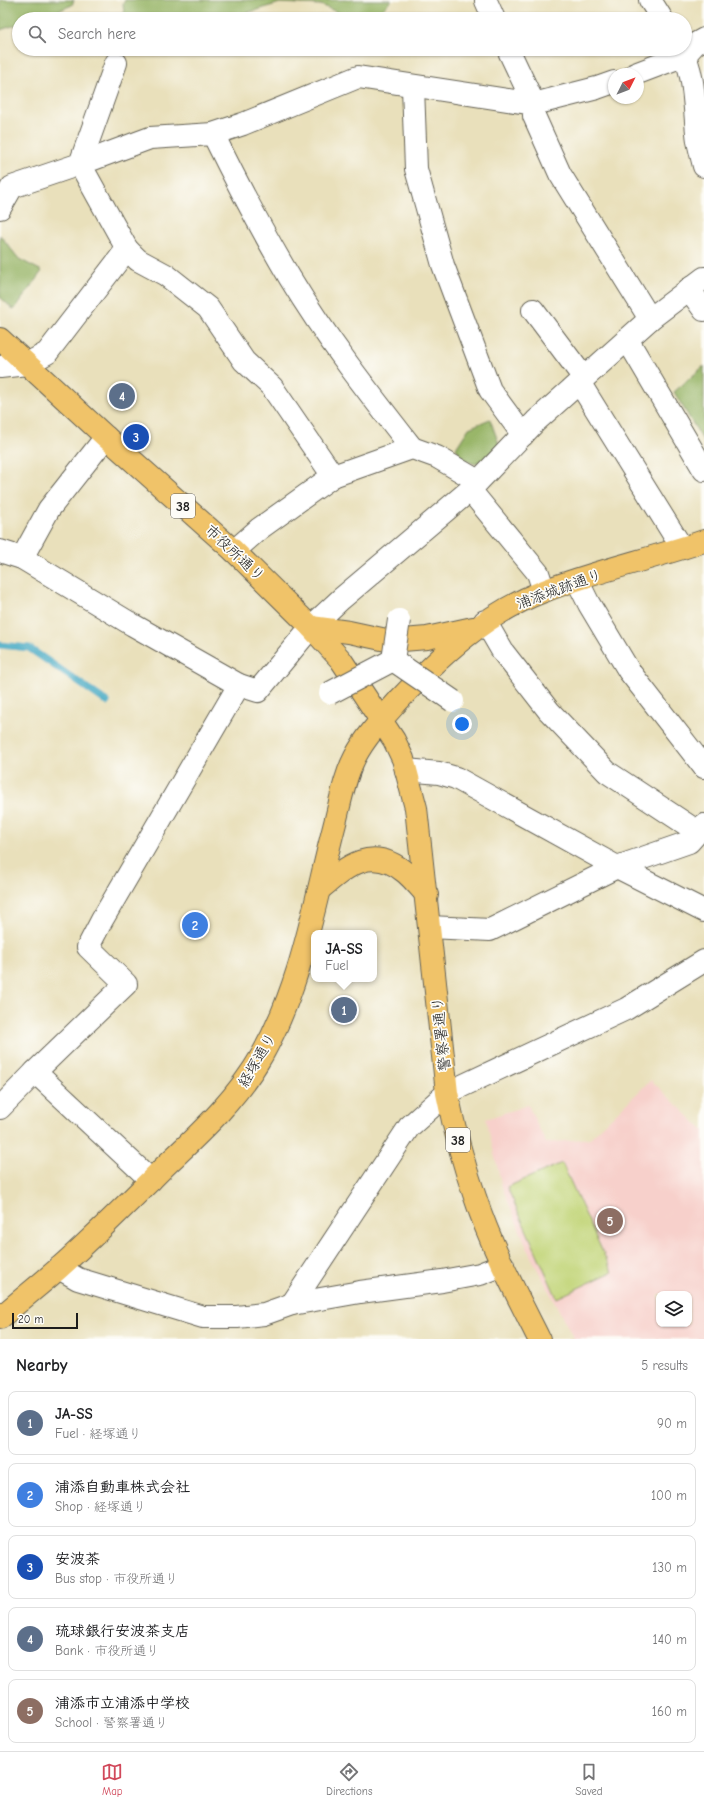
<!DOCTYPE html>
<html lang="en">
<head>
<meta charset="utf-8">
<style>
	:root { --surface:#fff; --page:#f6f6f6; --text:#202124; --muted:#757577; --line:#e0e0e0; --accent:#d1495b }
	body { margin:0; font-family:"Comic Neue","Klee One",sans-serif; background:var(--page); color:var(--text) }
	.controls { position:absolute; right:12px; bottom:12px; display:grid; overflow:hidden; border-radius:8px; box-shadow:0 1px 3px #0004 }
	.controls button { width:36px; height:36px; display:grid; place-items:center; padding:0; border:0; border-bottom:1px solid var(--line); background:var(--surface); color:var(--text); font:20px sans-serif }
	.compass { position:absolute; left:608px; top:68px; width:36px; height:36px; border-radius:50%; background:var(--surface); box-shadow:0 1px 3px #0004; rotate:48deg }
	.scale { position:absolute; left:12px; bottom:10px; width:66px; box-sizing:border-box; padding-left:4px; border:2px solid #1c1c1c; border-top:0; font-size:11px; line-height:14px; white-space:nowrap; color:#1c1c1c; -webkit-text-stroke:3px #fdfcf7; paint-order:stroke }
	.you { position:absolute; left:462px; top:724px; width:14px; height:14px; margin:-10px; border:3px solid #fff; border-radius:50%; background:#1a73e8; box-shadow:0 0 0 6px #1a73e833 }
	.badge { display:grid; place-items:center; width:26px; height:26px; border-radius:50%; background:var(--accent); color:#fff; font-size:13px; font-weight:700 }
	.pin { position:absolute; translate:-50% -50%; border:2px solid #fff; box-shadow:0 1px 4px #0006 }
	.popup { position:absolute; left:311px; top:930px; width:66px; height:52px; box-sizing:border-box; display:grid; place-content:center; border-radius:8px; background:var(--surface); filter:drop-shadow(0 1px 3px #0005); font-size:13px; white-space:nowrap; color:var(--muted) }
	.popup b { font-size:15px; color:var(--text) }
	.popup::after { content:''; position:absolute; left:50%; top:100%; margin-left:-8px; border:8px solid transparent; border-top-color:var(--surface) }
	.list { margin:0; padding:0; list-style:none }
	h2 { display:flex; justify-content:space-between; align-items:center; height:52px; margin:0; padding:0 16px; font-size:17px }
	h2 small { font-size:13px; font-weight:400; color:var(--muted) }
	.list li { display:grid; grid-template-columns:26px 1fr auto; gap:12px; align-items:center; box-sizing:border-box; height:64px; margin:0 8px 8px; padding:0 8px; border:1px solid var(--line); border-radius:8px }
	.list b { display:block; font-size:15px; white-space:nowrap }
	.list p { margin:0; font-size:13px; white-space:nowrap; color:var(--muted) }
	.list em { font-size:13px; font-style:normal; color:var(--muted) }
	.icon { flex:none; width:22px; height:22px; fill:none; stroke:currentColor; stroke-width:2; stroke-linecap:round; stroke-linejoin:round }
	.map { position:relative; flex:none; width:704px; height:1339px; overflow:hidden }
	.search { position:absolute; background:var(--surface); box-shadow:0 1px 3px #0004; left:12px; right:12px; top:12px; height:44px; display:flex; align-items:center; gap:10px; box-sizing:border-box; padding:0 14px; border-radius:22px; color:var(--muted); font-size:15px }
	.sheet { height:412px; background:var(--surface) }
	nav { display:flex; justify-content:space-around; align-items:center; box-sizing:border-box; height:56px; border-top:1px solid var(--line); background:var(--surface); font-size:11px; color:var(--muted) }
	nav a { display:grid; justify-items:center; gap:2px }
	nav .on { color:var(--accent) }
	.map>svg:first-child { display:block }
	.built { fill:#f7d0cb; fill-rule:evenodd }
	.green { fill:#c2d579; stroke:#6f784a }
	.forest { fill:#99b669; stroke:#5a6942 }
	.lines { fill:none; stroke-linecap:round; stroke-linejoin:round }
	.stream { stroke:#42a8c2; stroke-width:7 }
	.minor-casing { stroke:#646154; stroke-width:24 }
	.major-casing { stroke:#646154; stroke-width:24 }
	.minor { stroke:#fff; stroke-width:22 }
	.major { stroke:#f0c369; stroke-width:22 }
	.minor-bridge-casing { stroke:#646154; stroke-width:24; stroke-linecap:butt }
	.minor-bridge { stroke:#fff; stroke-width:22 }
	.labels { text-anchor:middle; stroke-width:3.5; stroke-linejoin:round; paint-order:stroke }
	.shield { fill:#fdfcf7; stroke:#605f5e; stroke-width:1 }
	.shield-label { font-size:14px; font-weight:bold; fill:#1c1c1c }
	.street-label { font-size:15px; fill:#1c1c1c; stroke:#fdfcf7 }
</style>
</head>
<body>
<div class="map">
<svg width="704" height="1339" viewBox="0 0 704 1339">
	<rect width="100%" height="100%" fill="#fdfcf7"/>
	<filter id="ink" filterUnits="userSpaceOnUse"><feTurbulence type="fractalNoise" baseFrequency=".025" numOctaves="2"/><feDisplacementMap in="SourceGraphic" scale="8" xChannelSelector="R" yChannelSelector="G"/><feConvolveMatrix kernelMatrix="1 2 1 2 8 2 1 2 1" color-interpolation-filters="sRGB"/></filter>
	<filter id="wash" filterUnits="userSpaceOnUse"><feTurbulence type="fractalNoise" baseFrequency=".012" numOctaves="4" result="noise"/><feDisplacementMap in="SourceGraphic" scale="16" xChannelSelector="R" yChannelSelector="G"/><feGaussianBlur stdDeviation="0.9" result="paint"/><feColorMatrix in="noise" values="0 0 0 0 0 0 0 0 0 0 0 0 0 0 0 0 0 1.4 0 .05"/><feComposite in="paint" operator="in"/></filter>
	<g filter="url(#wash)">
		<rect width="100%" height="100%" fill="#e9e0bb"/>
		<path class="built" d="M651,1080L704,1131V1339H574L530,1255L502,1187L486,1119L528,1105L546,1143L590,1138ZM659,1294H689V1324H659Z"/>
		<polygon class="green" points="562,1163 612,1272 557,1298 507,1187"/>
		<g class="forest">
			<polygon points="0,0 74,0 72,5 39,19 19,19 19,24 0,30"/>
			<polygon points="125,0 392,0 381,11 385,19 353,19 321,5 280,3 226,19 125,19 123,5"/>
			<polygon points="0,235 19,259 42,271 14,310 0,297"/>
			<polygon points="704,366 704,442 674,392"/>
			<polygon points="490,419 499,444 486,462 482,460 475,464 462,459 456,448 469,428"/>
		</g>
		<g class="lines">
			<polyline class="stream" points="0,645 29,648 107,702"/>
		</g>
	</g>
	<g filter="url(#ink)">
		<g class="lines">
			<defs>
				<g id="minor">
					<polyline points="650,0 662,19"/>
					<polyline points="486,1 494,19"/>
					<polyline points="508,49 534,104 597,88 614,82"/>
					<path d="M681,49C696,73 694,114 698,141C700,150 702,158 704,166"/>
					<polyline points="635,74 685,55 695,44 704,39"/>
					<polyline points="413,87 416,169 443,265 490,390 523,435"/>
					<path d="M213,134C237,183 262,231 290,278C326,338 369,393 412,448"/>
					<polyline points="0,208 12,187 80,164 116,63"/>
					<polyline points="689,289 704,310"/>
					<polyline points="533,310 584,378"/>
					<polyline points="627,339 704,470"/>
					<polyline points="0,367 27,364 47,353 127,249"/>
					<polyline points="579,382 682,548"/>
					<polyline points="478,481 437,457 412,448 333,476 272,387 244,361 208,308 166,275 138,260 127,249 80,164 150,138 213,134 243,124 358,77 534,104 534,116 560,174 650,319"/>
					<polyline points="470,490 538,573 544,591"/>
					<polyline points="0,551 22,558 133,625 239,685"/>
					<polyline points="234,551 259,529 333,476"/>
					<polyline points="22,558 49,509 106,437"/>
					<polyline points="577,580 589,604 629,671 704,767"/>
					<polyline points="485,621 503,652 549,711 607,772 698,832"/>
					<polyline points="406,770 439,773 456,778 617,867 704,911"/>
					<polyline points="430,927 490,930 617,867 689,842 704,825"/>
					<polyline points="0,1108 35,1072"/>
					<polyline points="151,1180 35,1072 126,984 88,947 102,920 239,685 258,691 311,627 341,599 470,490 536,421 650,319 704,278"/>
					<polyline points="59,1268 78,1279 203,1317 237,1317 264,1314 292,1304 360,1292 442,1281 480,1274 503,1265"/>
					<polyline points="292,1304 409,1127 447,1093 626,1009 704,961"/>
				</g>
				<g id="major">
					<path d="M0,339L106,437L234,551L311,627L341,660L394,740L403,759L416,808L447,1093C454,1128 463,1163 475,1197C491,1246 516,1293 539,1339"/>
					<polyline points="311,627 349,632 391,641 427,638 473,628"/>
					<path d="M320,889C347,866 372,844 406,873C413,879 420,888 427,895"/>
					<path d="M0,1318C19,1301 40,1285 59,1268C95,1236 130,1201 164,1167C201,1132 237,1099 262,1055C302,984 314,904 334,827C340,804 344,778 355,757C366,736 383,718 399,700C441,655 486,613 544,591C596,571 651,559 704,541"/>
				</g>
			</defs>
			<use href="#minor" class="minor-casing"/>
			<use href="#major" class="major-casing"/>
			<use href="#minor" class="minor"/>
			<use href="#major" class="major"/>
			<defs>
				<g id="minor-bridge">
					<polyline points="399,620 393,660 453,701"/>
					<polyline points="330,693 393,660"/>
				</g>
			</defs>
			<use href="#minor-bridge" class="minor-bridge-casing"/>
			<use href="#minor-bridge" class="minor-bridge"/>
		</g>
	</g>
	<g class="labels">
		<g class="shield">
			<rect x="171" y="494" width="24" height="24" rx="3"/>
			<rect x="446" y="1128" width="24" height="24" rx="3"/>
		</g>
		<g class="shield-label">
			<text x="183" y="511">38</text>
			<text x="458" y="1145">38</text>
		</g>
		<g class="street-label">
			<text transform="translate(235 553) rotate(43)" y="5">市役所通り</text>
			<text transform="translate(559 589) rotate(-20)" y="5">浦添城跡通り</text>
			<text transform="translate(441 1034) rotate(-96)" y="5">警察署通り</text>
			<text transform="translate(257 1060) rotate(-60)" y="5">経塚通り</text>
		</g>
	</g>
</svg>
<div class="controls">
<button><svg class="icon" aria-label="layers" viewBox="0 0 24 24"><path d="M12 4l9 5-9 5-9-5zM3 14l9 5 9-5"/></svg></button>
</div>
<svg class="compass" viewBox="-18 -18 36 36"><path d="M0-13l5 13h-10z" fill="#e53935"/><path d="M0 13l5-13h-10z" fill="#757577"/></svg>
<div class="scale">20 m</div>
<div class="you"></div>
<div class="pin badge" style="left:344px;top:1010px;background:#5c6f8a">1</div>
<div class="popup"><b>JA-SS</b>Fuel</div>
<div class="pin badge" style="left:195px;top:925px;background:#3f7fe0">2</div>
<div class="pin badge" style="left:136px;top:437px;background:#1a4fb4">3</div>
<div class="pin badge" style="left:122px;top:396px;background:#5c6f8a">4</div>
<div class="pin badge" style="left:610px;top:1221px;background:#8d6e63">5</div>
<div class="search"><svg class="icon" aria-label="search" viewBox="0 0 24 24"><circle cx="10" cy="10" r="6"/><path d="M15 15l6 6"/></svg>Search here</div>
</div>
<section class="sheet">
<h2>Nearby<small>5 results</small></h2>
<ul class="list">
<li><span class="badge" style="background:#5c6f8a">1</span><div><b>JA-SS</b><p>Fuel · 経塚通り</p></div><em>90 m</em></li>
<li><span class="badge" style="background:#3f7fe0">2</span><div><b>浦添自動車株式会社</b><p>Shop · 経塚通り</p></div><em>100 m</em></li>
<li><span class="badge" style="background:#1a4fb4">3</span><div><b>安波茶</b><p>Bus stop · 市役所通り</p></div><em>130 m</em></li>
<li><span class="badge" style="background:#5c6f8a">4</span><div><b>琉球銀行安波茶支店</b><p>Bank · 市役所通り</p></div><em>140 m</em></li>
<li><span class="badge" style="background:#8d6e63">5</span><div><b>浦添市立浦添中学校</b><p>School · 警察署通り</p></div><em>160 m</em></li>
</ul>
</section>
<nav>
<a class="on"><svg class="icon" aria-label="map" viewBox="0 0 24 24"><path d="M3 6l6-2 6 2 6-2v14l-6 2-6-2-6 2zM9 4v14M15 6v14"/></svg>Map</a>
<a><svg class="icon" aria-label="directions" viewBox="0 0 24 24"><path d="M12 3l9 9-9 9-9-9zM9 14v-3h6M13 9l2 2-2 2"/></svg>Directions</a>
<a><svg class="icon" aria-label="saved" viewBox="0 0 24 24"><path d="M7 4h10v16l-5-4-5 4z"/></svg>Saved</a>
</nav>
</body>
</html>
